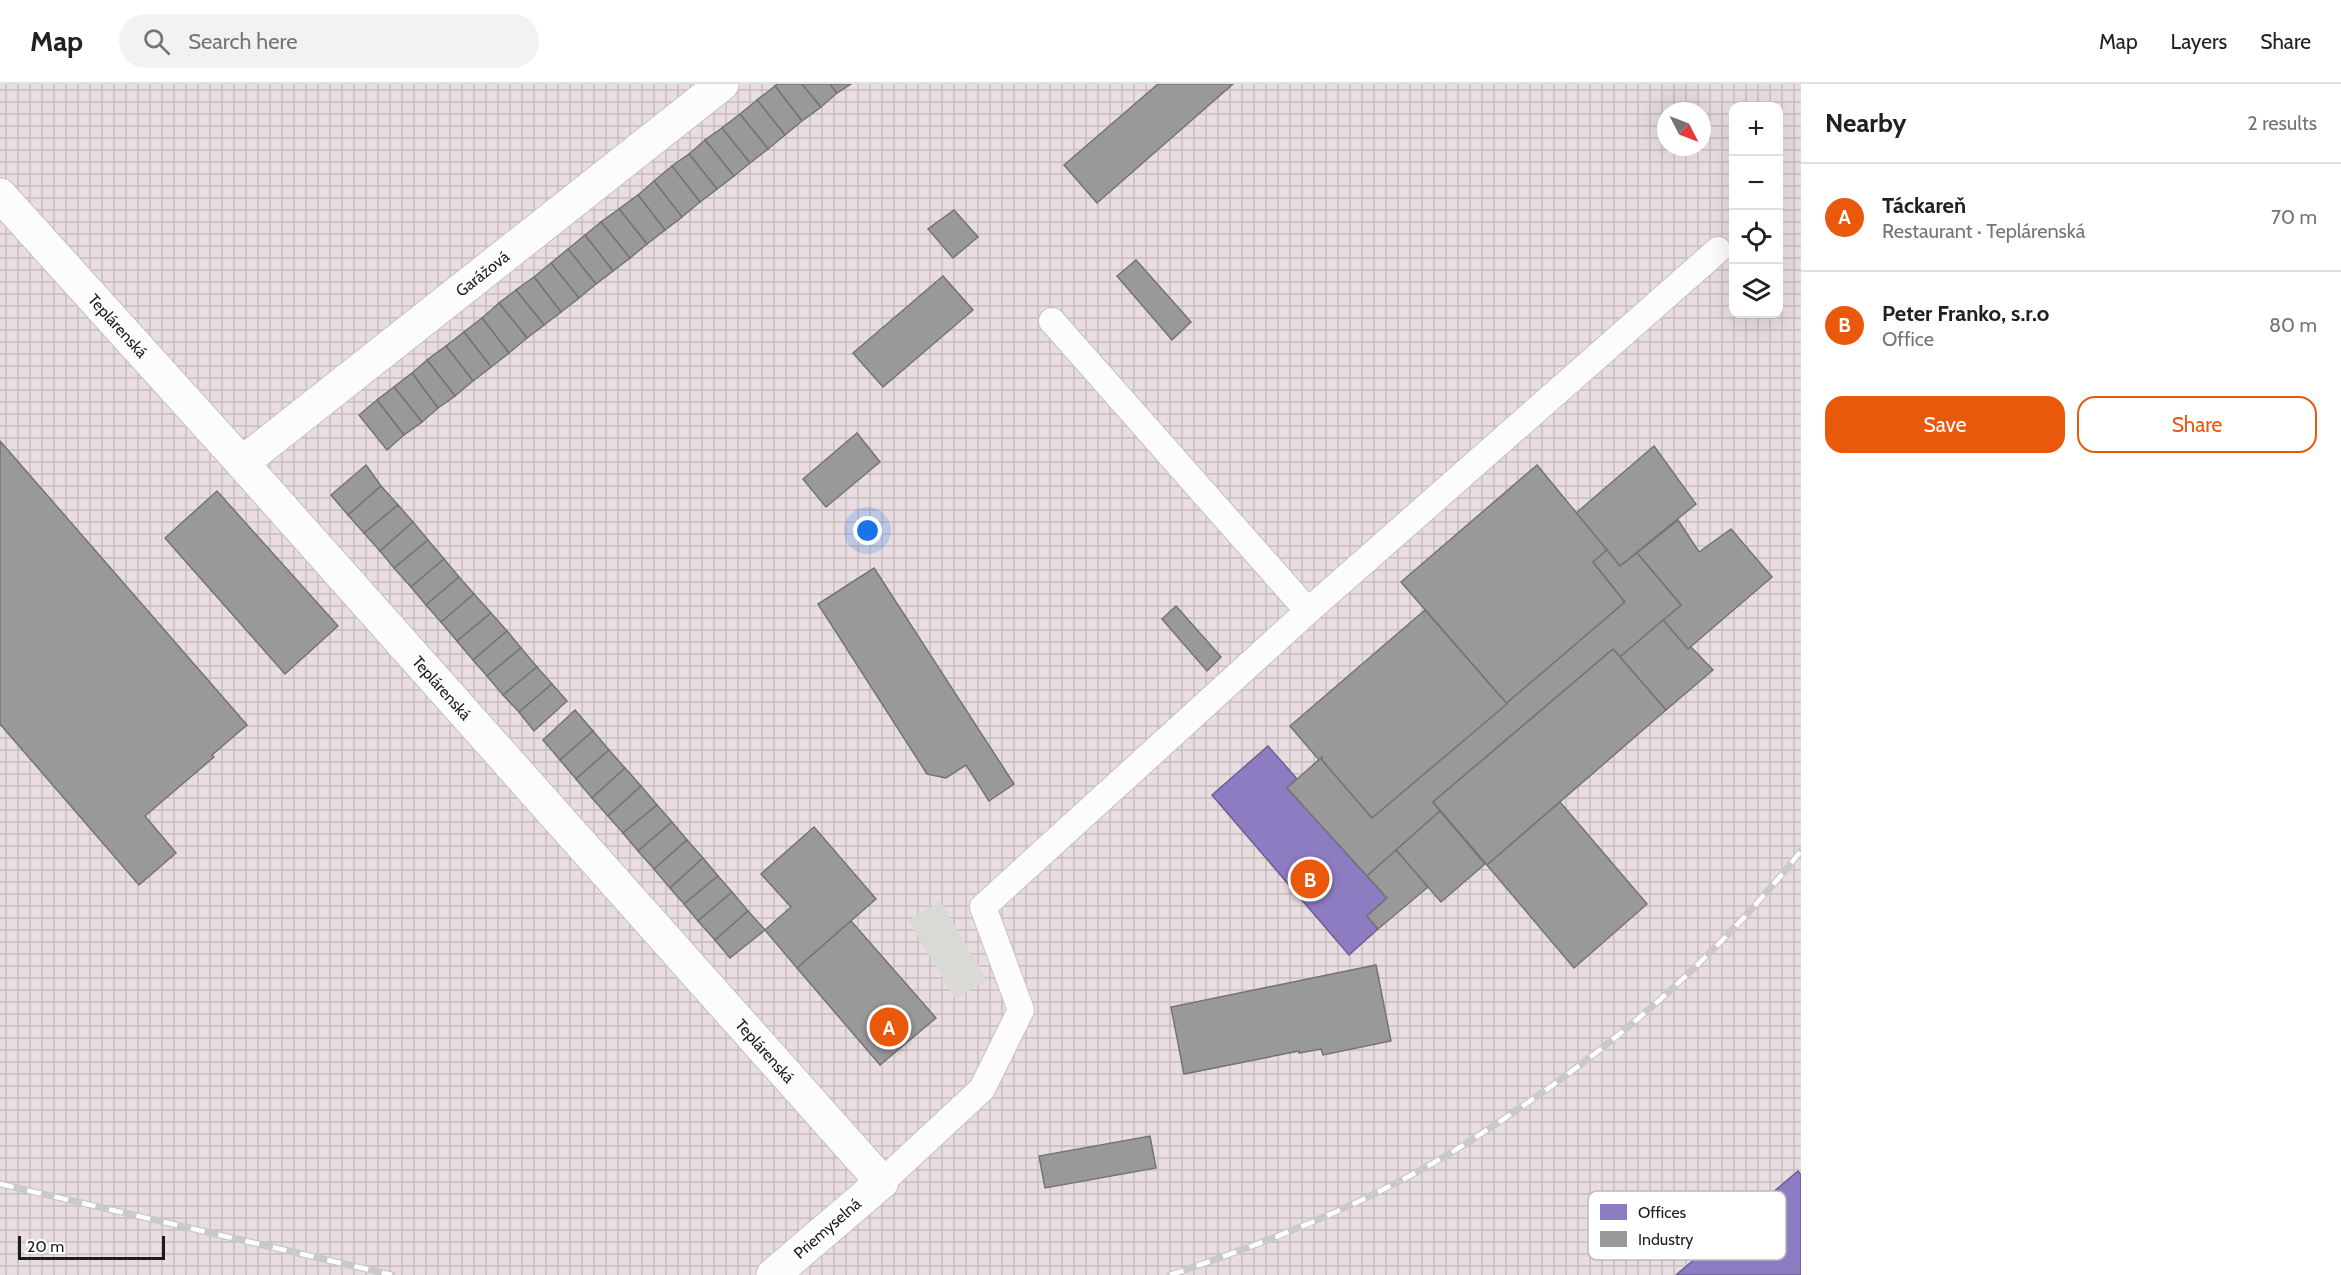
<!DOCTYPE html>
<html lang="en">
<head>
<meta charset="utf-8">
<style>
	:root { --surface:#fff; --page:#f2f2f2; --text:#202124; --muted:#757577; --line:#e0e0e0; --accent:#ea580c }
	body { margin:0; font-family:Cabin,sans-serif; background:var(--page); color:var(--text) }
	.controls { position:absolute; right:18px; top:18px; display:grid; overflow:hidden; border-radius:12px; box-shadow:0 6px 24px #0002 }
	.controls button { width:54px; height:54px; display:grid; place-items:center; padding:0; border:0; border-bottom:2px solid var(--line); background:var(--surface); color:var(--text); font:30px sans-serif }
	.compass { position:absolute; left:1657px; top:18px; width:54px; height:54px; border-radius:50%; background:var(--surface); box-shadow:0 6px 24px #0002; rotate:132deg }
	.scale { position:absolute; left:18px; bottom:15px; width:147px; box-sizing:border-box; padding-left:6px; border:3px solid #1c1c1c; border-top:0; font-size:16px; line-height:21px; white-space:nowrap; color:#1c1c1c; -webkit-text-stroke:4px #fff; paint-order:stroke }
	.you { position:absolute; left:868px; top:447px; width:21px; height:21px; margin:-15px; border:4px solid #fff; border-radius:50%; background:#1a73e8; box-shadow:0 0 0 9px #1a73e833 }
	.badge { display:grid; place-items:center; width:39px; height:39px; border-radius:50%; background:var(--accent); color:#fff; font-size:20px; font-weight:700 }
	.pin { position:absolute; translate:-50% -50%; border:3px solid #fff; box-shadow:0 2px 6px #0006 }
	.list { margin:0; padding:0; list-style:none }
	h2 { display:flex; justify-content:space-between; align-items:center; height:78px; margin:0; padding:0 24px; font-size:26px }
	h2 small { font-size:20px; font-weight:400; color:var(--muted) }
	.list li { display:grid; grid-template-columns:39px 1fr auto; gap:18px; align-items:center; box-sizing:border-box; height:108px; padding:0 24px; border-top:2px solid var(--line) }
	.list b { display:block; font-size:22px; white-space:nowrap }
	.list p { margin:0; font-size:20px; white-space:nowrap; color:var(--muted) }
	.list em { font-size:20px; font-style:normal; color:var(--muted) }
	.actions { display:flex; gap:12px; padding:18px 24px }
	.actions a { flex:1; padding:14px 0; border:2px solid var(--accent); border-radius:18px; text-align:center; font-size:21px; color:var(--accent) }
	.actions .main { background:var(--accent); color:#fff }
	.icon { flex:none; width:33px; height:33px; fill:none; stroke:currentColor; stroke-width:2; stroke-linecap:round; stroke-linejoin:round }
	.map { position:relative; flex:none; width:1801px; height:1191px; overflow:hidden }
	header { display:flex; align-items:center; gap:36px; box-sizing:border-box; height:84px; padding:0 30px; background:var(--surface); border-bottom:2px solid var(--line) }
	header strong { font-size:28px }
	nav { display:flex; gap:33px; margin-inline-start:auto; font-size:21px }
	.search { width:420px; height:54px; background:var(--page); display:flex; align-items:center; gap:15px; box-sizing:border-box; padding:0 21px; border-radius:33px; color:var(--muted); font-size:22px }
	main { display:flex }
	aside { flex:1; background:var(--surface) }
	.map>svg:first-child { display:block }
	.industrial { fill:url(#industrial-grid); fill-rule:evenodd }
	.parking { fill:#d9d9d6 }
	.offices { fill:#8e7cc3; stroke:#6c5f91; stroke-width:1.5 }
	.industry { fill:#999; stroke:#747474; stroke-width:1.5 }
	.lines { fill:none; stroke-linecap:round; stroke-linejoin:round }
	.lane-casing { stroke:#c3c3c0; stroke-width:28 }
	.street-casing { stroke:#c3c3c0; stroke-width:35 }
	.lane { stroke:#fcfcfb; stroke-width:26 }
	.street { stroke:#fcfcfb; stroke-width:33 }
	.rail-casing { stroke:#c9c9c8; stroke-width:7 }
	.rail { stroke:#fff; stroke-width:4.5; stroke-dasharray:14; stroke-linecap:butt }
	.labels { text-anchor:middle; stroke-width:6; stroke-linejoin:round; paint-order:stroke }
	.street-label { font-size:16px; fill:#1c1c1c; stroke:#fff }
	.key { fill:#fff; stroke:#bbb; stroke-width:1.5 }
	.key-label { font-size:16px; fill:#1c1c1c }
</style>
</head>
<body>
<header>
<strong>Map</strong>
<div class="search"><svg class="icon" aria-label="search" viewBox="0 0 24 24"><circle cx="10" cy="10" r="6"/><path d="M15 15l6 6"/></svg>Search here</div>
<nav><a>Map</a><a>Layers</a><a>Share</a></nav>
</header>
<main>
<div class="map">
<svg width="1801" height="1191" viewBox="0 0 1801 1191">
	<defs>
		<pattern id="industrial-grid" width="8" height="8" patternUnits="userSpaceOnUse" patternTransform="scale(1.5)"><rect width="8" height="8" fill="#e9dde1"/><path d="M0 4h8M4 0v8" fill="none" stroke="#c7bdc0"/></pattern>
	</defs>
	<rect width="100%" height="100%" fill="#ebeae4"/>
	<path class="industrial" d="M0,0H1801V1191H0ZM1734,22H1778V230H1734ZM1666,27H1702V63H1666Z"/>
	<polygon class="parking" points="940,817 987,896 955,915 908,836"/>
	<g class="offices">
		<polygon points="1268,662 1297,695 1287,704 1387,814 1367,832 1378,845 1349,871 1212,711"/>
		<polygon points="1798,1087 1801,1091 1801,1191 1676,1191"/>
	</g>
	<g class="industry">
		<polygon points="778,0 802,0 821,23 802,37 775,2"/>
		<polygon points="802,0 830,0 837,9 821,23"/>
		<polygon points="830,0 851,0 837,9"/>
		<polygon points="1158,0 1233,0 1097,119 1064,81"/>
		<polygon points="775,2 802,37 785,51 757,16"/>
		<polygon points="757,16 785,51 768,65 740,30"/>
		<polygon points="740,30 768,65 750,79 722,44"/>
		<polygon points="722,44 750,79 734,92 705,56"/>
		<polygon points="705,56 734,92 717,105 689,70"/>
		<polygon points="689,70 717,105 700,118 672,82"/>
		<polygon points="672,82 700,118 682,133 654,97"/>
		<polygon points="654,97 682,133 665,146 638,111"/>
		<polygon points="638,111 665,146 647,160 619,125"/>
		<polygon points="619,125 647,160 630,174 601,138"/>
		<polygon points="954,126 978,153 953,174 928,145"/>
		<polygon points="601,138 630,174 613,187 585,151"/>
		<polygon points="585,151 613,187 596,200 568,165"/>
		<polygon points="568,165 596,200 579,214 551,179"/>
		<polygon points="1136,176 1191,238 1172,256 1117,192"/>
		<polygon points="551,179 579,214 561,228 534,193"/>
		<polygon points="943,192 973,226 883,303 853,269"/>
		<polygon points="534,193 561,228 544,241 516,206"/>
		<polygon points="516,206 544,241 527,254 499,219"/>
		<polygon points="499,219 527,254 509,269 482,234"/>
		<polygon points="482,234 509,269 491,283 464,248"/>
		<polygon points="464,248 491,283 473,297 446,262"/>
		<polygon points="446,262 473,297 455,312 427,276"/>
		<polygon points="427,276 455,312 438,324 412,289"/>
		<polygon points="412,289 438,324 422,338 394,303"/>
		<polygon points="394,303 422,338 404,351 377,316"/>
		<polygon points="377,316 404,351 387,366 359,331"/>
		<polygon points="857,349 880,378 826,423 803,395"/>
		<polygon points="0,357 247,641 212,671 214,673 145,732 176,769 139,801 0,640"/>
		<polygon points="1654,362 1696,420 1620,482 1575,430"/>
		<polygon points="366,381 381,402 348,431 331,411"/>
		<polygon points="1537,381 1607,466 1593,478 1625,518 1507,620 1401,498"/>
		<polygon points="381,402 398,421 364,449 348,431"/>
		<polygon points="217,407 338,542 285,590 165,454"/>
		<polygon points="398,421 413,438 380,467 364,449"/>
		<polygon points="1678,436 1699,468 1731,445 1772,493 1688,565 1663,536 1681,521 1637,469"/>
		<polygon points="413,438 428,456 394,484 380,467"/>
		<polygon points="428,456 444,475 411,503 394,484"/>
		<polygon points="1607,466 1620,482 1637,469 1681,521 1620,573 1613,565 1433,718 1440,727 1367,792 1287,704 1322,673 1322,676 1372,734 1625,518 1593,478"/>
		<polygon points="444,475 459,493 426,521 411,503"/>
		<polygon points="874,484 1014,700 989,717 966,681 946,694 927,690 818,520"/>
		<polygon points="459,493 474,510 441,538 426,521"/>
		<polygon points="474,510 491,529 457,557 441,538"/>
		<polygon points="1176,522 1221,573 1207,587 1162,535"/>
		<polygon points="1425,526 1507,620 1372,734 1322,676 1322,673 1319,676 1290,642"/>
		<polygon points="491,529 507,547 473,576 457,557"/>
		<polygon points="1663,536 1688,565 1691,563 1713,586 1666,626 1620,573"/>
		<polygon points="507,547 521,564 487,592 473,576"/>
		<polygon points="521,564 537,583 503,611 487,592"/>
		<polygon points="1613,565 1666,626 1487,781 1433,718"/>
		<polygon points="537,583 552,600 519,628 503,611"/>
		<polygon points="552,600 567,617 534,647 519,628"/>
		<polygon points="575,626 593,647 560,676 543,656"/>
		<polygon points="593,647 609,666 576,695 560,676"/>
		<polygon points="609,666 625,684 592,714 576,695"/>
		<polygon points="625,684 641,702 608,732 592,714"/>
		<polygon points="641,702 657,721 623,749 608,732"/>
		<polygon points="1560,718 1647,820 1574,884 1487,781"/>
		<polygon points="657,721 672,738 638,767 623,749"/>
		<polygon points="1440,727 1485,780 1441,818 1396,766"/>
		<polygon points="672,738 687,756 654,785 638,767"/>
		<polygon points="814,743 876,815 797,884 765,846 791,823 761,790"/>
		<polygon points="687,756 703,774 670,804 654,785"/>
		<polygon points="1396,766 1428,803 1378,845 1367,832 1387,814 1367,792"/>
		<polygon points="703,774 718,792 684,820 670,804"/>
		<polygon points="718,792 732,808 698,837 684,820"/>
		<polygon points="732,808 748,827 715,856 698,837"/>
		<polygon points="748,827 765,846 730,874 715,856"/>
		<polygon points="851,837 936,934 880,981 797,884"/>
		<polygon points="1376,881 1391,957 1323,971 1321,965 1299,969 1299,967 1184,990 1171,923"/>
		<polygon points="1150,1052 1156,1084 1045,1104 1039,1072"/>
	</g>
	<g class="lines">
		<defs>
			<g id="lane">
				<polyline points="1052,237 1308,527"/>
				<polyline points="882,1098 982,1005 1021,926 983,823 1308,527 1718,166"/>
			</g>
			<g id="street">
				<path id="s1" d="M0,111L242,379L882,1098L773,1191"/>
				<path id="s2" d="M242,379L722,0"/>
			</g>
		</defs>
		<use href="#lane" class="lane-casing"/>
		<use href="#street" class="street-casing"/>
		<use href="#lane" class="lane"/>
		<use href="#street" class="street"/>
		<defs>
			<g id="rail">
				<polyline points="0,1100 392,1191"/>
				<path d="M1170,1191C1254,1163 1335,1132 1413,1090C1448,1072 1481,1050 1514,1028C1624,954 1718,871 1801,767"/>
			</g>
		</defs>
		<use href="#rail" class="rail-casing"/>
		<use href="#rail" class="rail"/>
	</g>
	<g class="labels">
		<g class="street-label">
			<text dy="6" stroke="none"><textPath href="#s2" startOffset="306">Garážová</textPath></text>
			<text dy="6" stroke="none"><textPath href="#s1" startOffset="176">Teplárenská</textPath></text>
			<text dy="6" stroke="none"><textPath href="#s1" startOffset="662">Teplárenská</textPath></text>
			<text dy="6" stroke="none"><textPath href="#s1" startOffset="1148">Teplárenská</textPath></text>
			<text transform="translate(827 1144) rotate(-41)" y="6">Priemyselná</text>
		</g>
	</g>
	<rect x="1588" y="1107" width="198" height="69" rx="9" class="key"/>
	<rect x="1600" y="1120" width="27" height="16" fill="#8e7cc3"/>
	<rect x="1600" y="1147" width="27" height="16" fill="#999"/>
	<g class="key-label">
		<text x="1638" y="1134">Offices</text>
		<text x="1638" y="1161">Industry</text>
	</g>
</svg>
<div class="controls">
<button>+</button>
<button>−</button>
<button><svg class="icon" aria-label="locate" viewBox="0 0 24 24"><circle cx="12" cy="12" r="6"/><path d="M12 2v4M12 18v4M2 12h4M18 12h4"/></svg></button>
<button><svg class="icon" aria-label="layers" viewBox="0 0 24 24"><path d="M12 4l9 5-9 5-9-5zM3 14l9 5 9-5"/></svg></button>
</div>
<svg class="compass" viewBox="-18 -18 36 36"><path d="M0-13l5 13h-10z" fill="#e53935"/><path d="M0 13l5-13h-10z" fill="#757577"/></svg>
<div class="scale">20 m</div>
<div class="you"></div>
<div class="pin badge" style="left:889px;top:943px">A</div>
<div class="pin badge" style="left:1310px;top:795px">B</div>
</div>
<aside>
<h2>Nearby<small>2 results</small></h2>
<ul class="list">
<li><span class="badge">A</span><div><b>Táckareň</b><p>Restaurant · Teplárenská</p></div><em>70 m</em></li>
<li><span class="badge">B</span><div><b>Peter Franko, s.r.o</b><p>Office</p></div><em>80 m</em></li>
</ul>
<div class="actions"><a class="main">Save</a><a>Share</a></div>
</aside>
</main>
</body>
</html>
